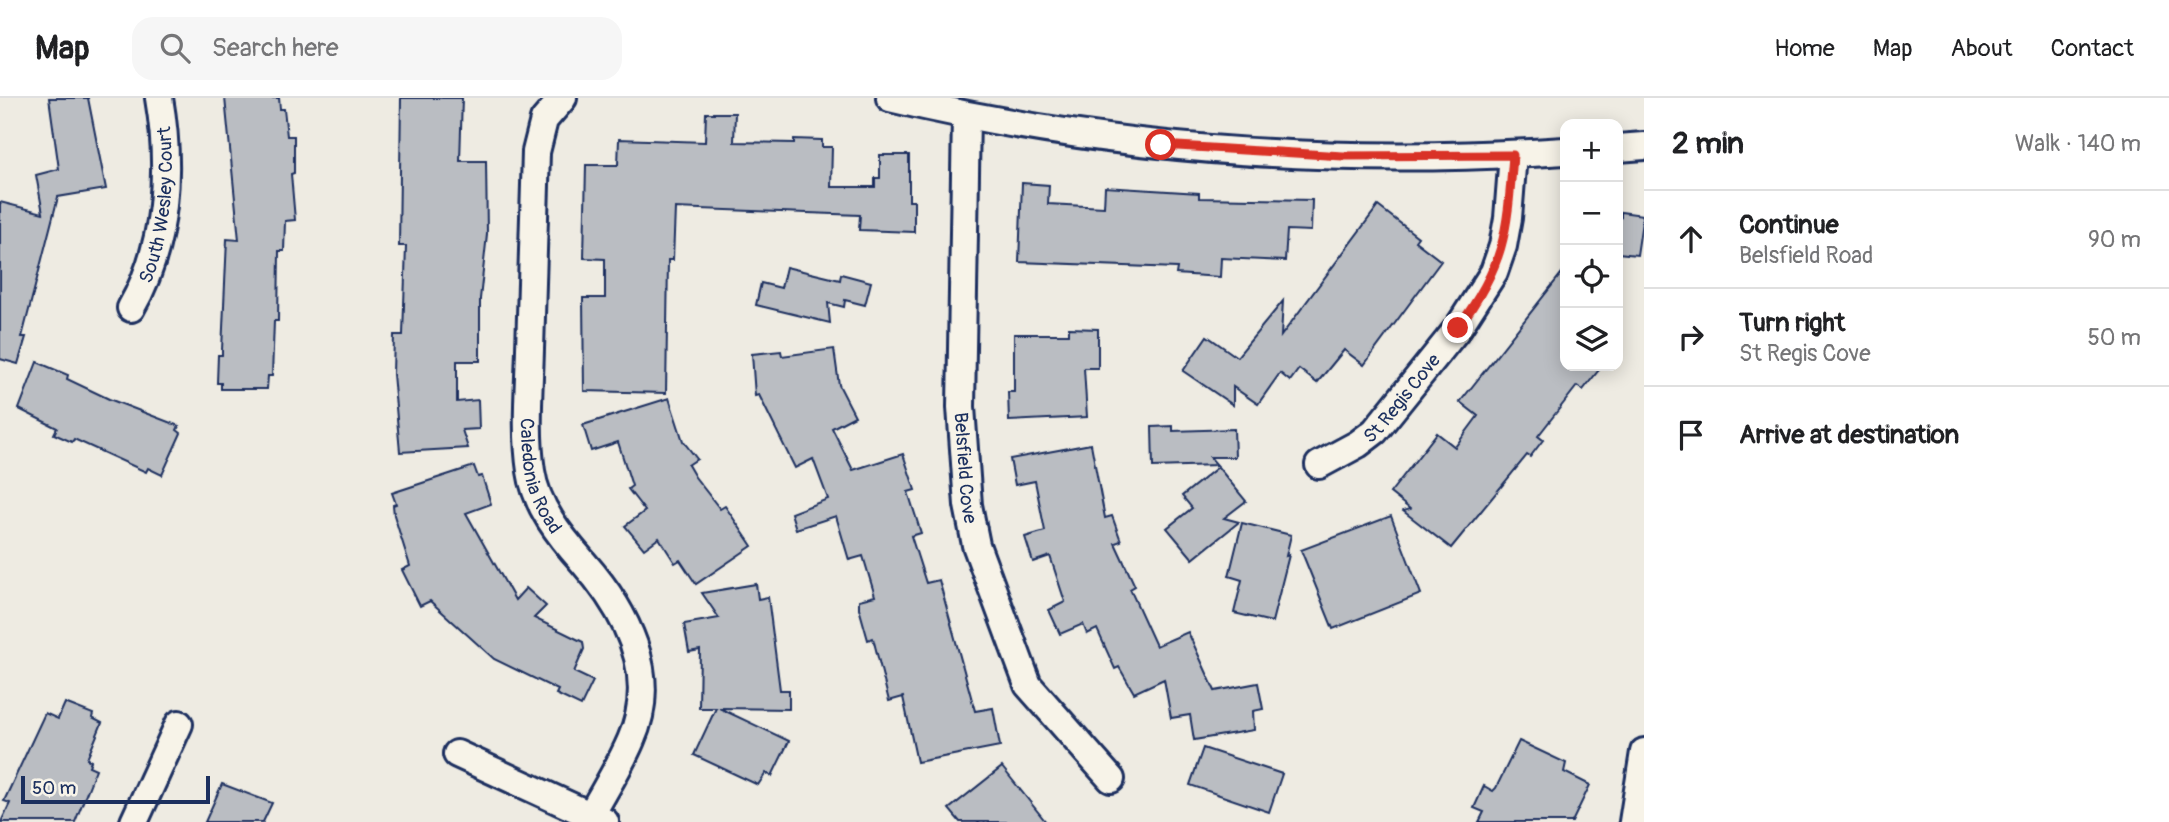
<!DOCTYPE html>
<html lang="en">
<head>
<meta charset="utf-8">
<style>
	:root { --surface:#fff; --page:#f6f6f6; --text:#202124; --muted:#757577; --line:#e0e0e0 }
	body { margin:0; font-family:Pangolin,sans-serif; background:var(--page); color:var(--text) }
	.controls { position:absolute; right:21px; top:21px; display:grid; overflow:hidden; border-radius:14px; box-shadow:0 4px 18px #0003 }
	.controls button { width:63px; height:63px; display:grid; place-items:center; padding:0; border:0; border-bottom:2px solid var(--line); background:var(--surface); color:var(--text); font:35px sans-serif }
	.scale { position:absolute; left:21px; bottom:18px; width:189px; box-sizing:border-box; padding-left:7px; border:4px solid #1b2f5e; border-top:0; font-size:19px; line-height:24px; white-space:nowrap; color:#1b2f5e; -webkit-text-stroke:5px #f7f3e8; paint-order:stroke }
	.stop { position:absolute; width:21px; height:21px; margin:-16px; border:5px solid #d93025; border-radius:50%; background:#fff }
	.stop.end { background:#d93025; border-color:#fff; box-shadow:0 2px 7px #0008 }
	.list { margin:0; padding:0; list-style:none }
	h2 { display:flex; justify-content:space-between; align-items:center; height:91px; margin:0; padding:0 28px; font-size:30px }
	h2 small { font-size:23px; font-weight:400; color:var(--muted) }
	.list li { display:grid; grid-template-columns:46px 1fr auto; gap:21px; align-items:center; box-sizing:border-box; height:98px; padding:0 28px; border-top:2px solid var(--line) }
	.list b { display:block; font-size:26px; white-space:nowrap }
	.list p { margin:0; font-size:23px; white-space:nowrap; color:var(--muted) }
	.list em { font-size:23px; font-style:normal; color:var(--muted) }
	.icon { flex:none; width:38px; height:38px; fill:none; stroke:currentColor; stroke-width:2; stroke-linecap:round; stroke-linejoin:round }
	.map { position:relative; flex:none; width:1644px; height:724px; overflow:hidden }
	header { display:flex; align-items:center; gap:42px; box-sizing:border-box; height:98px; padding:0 35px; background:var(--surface); border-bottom:2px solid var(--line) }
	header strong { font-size:33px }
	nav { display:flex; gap:38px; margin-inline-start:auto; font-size:24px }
	.search { width:490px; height:63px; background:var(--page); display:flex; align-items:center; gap:18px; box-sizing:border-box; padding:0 24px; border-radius:21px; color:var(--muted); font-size:26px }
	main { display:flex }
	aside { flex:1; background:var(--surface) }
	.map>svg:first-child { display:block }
	.building { fill:#babdc2; stroke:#1b2f5e; stroke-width:2 }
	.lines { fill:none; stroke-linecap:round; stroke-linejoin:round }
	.street-casing { stroke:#1b2f5e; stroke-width:32 }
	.street { stroke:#f7f3e8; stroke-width:26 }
	.route { stroke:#d93025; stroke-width:9 }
	.labels { text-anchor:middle; stroke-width:5; stroke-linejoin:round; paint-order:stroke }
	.street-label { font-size:19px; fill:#1b2f5e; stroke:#f7f3e8 }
</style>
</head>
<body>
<header>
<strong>Map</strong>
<div class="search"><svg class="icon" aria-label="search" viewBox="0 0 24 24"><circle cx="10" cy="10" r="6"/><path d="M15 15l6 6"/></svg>Search here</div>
<nav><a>Home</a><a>Map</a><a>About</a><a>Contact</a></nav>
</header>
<main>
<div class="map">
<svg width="1644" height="724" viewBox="0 0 1644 724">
	<rect width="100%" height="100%" fill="#eeebe2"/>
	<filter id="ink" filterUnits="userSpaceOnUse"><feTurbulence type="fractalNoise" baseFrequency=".0143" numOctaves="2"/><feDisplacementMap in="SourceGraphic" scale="14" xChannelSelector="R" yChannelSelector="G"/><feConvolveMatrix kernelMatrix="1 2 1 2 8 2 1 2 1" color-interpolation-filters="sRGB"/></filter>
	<g filter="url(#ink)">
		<g class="building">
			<polygon points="49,0 88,0 106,91 58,99 22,239 26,239 18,266 0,261 0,104 43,115 36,77 59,71"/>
			<polygon points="225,0 279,0 280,11 284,11 287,38 294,38 294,75 291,76 295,122 285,123 284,153 279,153 278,223 274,223 272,278 268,278 267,291 221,291 221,285 217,285 218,257 222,257 222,252 227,141 239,142"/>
			<polygon points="401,0 462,0 460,63 486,63 487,136 480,201 480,263 457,263 457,304 478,302 479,331 462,332 468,350 400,354 393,276 394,237 403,237 406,148 399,148"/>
			<polygon points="706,15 735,15 734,44 794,45 794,41 822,42 822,49 832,49 831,89 875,89 875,80 880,80 880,57 909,57 909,103 914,103 914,134 859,132 860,117 675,110 673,162 668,162 666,295 584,293 583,200 605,200 605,161 584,160 586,67 618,67 619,41 705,44"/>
			<polygon points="1022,85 1049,87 1048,106 1104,109 1105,89 1199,95 1199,100 1312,102 1311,133 1287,132 1285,163 1221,160 1220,179 1176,176 1177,170 1019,164"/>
			<polygon points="1378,108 1418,139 1415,143 1441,163 1364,267 1344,252 1317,285 1299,271 1290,283 1280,275 1258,306 1233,289 1233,307 1183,273 1207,238 1237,259 1283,203 1281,238"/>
			<polygon points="1621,114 1643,117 1637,157 1618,155 1618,118 1621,119"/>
			<polygon points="786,169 840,182 841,176 871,184 865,207 845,202 844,209 828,205 830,225 756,207 761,185 781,190"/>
			<polygon points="1565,171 1565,268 1602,268 1583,292 1577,288 1538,338 1543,342 1530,359 1527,357 1451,450 1403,413 1410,411 1390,395 1437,335 1455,349 1478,318 1460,304"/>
			<polygon points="1069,230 1098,231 1098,270 1084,270 1087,319 1009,323 1008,294 1014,294 1014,236 1069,236"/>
			<polygon points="834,251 839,287 855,318 832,330 853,372 903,356 915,392 908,394 921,435 911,438 926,485 939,482 975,613 993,610 1000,648 917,664 903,599 889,603 873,540 868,542 859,510 859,502 875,498 863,458 849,462 836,418 796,431 791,415 828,401 813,361 795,370 759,297 755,298 752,256 781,253 782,258"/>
			<polygon points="37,264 68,277 67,281 109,301 179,328 177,332 181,335 162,377 148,370 146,374 74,341 72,344 54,336 57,330 19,311"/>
			<polygon points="669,300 683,343 697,361 688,367 695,379 720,411 725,408 752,448 696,486 680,462 675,465 659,440 644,451 625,428 645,413 628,391 632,388 618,344 591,353 583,327"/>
			<polygon points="1173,328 1173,333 1234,331 1235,359 1210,359 1217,367 1153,369 1152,329"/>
			<polygon points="1091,346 1105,420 1112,418 1121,443 1115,445 1135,488 1130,491 1156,548 1188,534 1215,593 1258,585 1263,611 1253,613 1254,632 1194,642 1190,617 1171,620 1164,581 1134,595 1119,569 1115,571 1097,531 1087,536 1083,526 1060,536 1049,512 1065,504 1050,458 1033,464 1025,439 1045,433 1035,383 1015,387 1010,361"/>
			<polygon points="474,368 478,379 482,378 491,406 466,415 515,502 526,490 546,508 534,520 583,544 584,551 574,574 593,583 581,608 556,596 558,592 494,561 430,503 420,508 402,472 410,468 394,417 393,407 396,406 392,395"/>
			<polygon points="1218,369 1246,403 1224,420 1239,424 1193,461 1167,430 1192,410 1182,398"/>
			<polygon points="1391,418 1421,496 1333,531 1301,452"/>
			<polygon points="1242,425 1291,437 1286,458 1289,457 1272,524 1234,515 1242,482 1229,478"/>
			<polygon points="756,486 758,501 768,499 780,592 789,592 789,611 719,610 789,643 772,678 766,675 758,687 694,657 716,610 699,610 700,552 689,554 684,526 719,520 702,495"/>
			<polygon points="65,605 93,616 92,620 102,625 87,661 91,663 89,668 96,671 75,724 1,724 10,705 4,703 45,615 58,621"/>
			<polygon points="1519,643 1566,665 1564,674 1590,687 1572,724 1479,724 1484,714 1474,710 1484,688 1493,693 1496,690"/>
			<polygon points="1203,650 1282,676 1269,714 1190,687"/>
			<polygon points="1002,669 1046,724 960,724 949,711"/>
			<polygon points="222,686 272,705 263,724 205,724"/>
		</g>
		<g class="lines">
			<defs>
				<g id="street">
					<path id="s1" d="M563,0L544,22L536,54C534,119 532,185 530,251C529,291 525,333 531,373C536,408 560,438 583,464C626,513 660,577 631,642C620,668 604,693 591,717"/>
					<path d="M890,0C1111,53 1338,68 1565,53"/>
					<path id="s2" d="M966,18L961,309L968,407L976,447L1028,587L1111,681"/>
					<polyline points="1618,50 1644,48"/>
					<path id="s3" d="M131,210C167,148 171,69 159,0"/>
					<path id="s4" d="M1319,367L1358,346L1375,333L1458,230L1494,174L1503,148L1508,120L1513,56"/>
					<polyline points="457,656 605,724"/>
					<polyline points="134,724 179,626"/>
					<polyline points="1633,724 1644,654"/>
				</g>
			</defs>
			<use href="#street" class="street-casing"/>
			<use href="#street" class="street"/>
		</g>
	</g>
	<g class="lines" filter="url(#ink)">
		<path class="route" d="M1161,47L1343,58L1513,57C1507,135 1506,164 1458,230"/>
	</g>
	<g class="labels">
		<g class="street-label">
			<text dy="7" stroke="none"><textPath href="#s3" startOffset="108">South Wesley Court</textPath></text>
			<text dy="7" stroke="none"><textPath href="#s4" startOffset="108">St Regis Cove</textPath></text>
			<text dy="7" stroke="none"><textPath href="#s2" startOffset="352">Belsfield Cove</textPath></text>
			<text dy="7" stroke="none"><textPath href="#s1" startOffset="388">Caledonia Road</textPath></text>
		</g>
	</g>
</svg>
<div class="controls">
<button>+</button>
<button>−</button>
<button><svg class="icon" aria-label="locate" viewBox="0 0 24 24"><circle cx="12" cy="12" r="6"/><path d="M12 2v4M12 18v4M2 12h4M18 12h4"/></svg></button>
<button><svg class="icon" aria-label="layers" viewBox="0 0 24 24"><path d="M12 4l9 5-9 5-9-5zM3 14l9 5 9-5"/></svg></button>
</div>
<div class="scale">50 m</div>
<div class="stop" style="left:1161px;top:47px"></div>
<div class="stop end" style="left:1458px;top:230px"></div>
</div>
<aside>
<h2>2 min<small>Walk · 140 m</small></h2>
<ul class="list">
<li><svg class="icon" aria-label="ahead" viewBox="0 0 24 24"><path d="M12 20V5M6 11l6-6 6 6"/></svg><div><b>Continue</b><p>Belsfield Road</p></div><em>90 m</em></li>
<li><svg class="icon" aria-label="right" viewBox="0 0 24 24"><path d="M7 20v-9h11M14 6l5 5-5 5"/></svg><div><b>Turn right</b><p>St Regis Cove</p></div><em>50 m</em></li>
<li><svg class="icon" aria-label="arrive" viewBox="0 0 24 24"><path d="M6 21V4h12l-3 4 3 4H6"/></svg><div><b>Arrive at destination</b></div></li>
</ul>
</aside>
</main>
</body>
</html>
